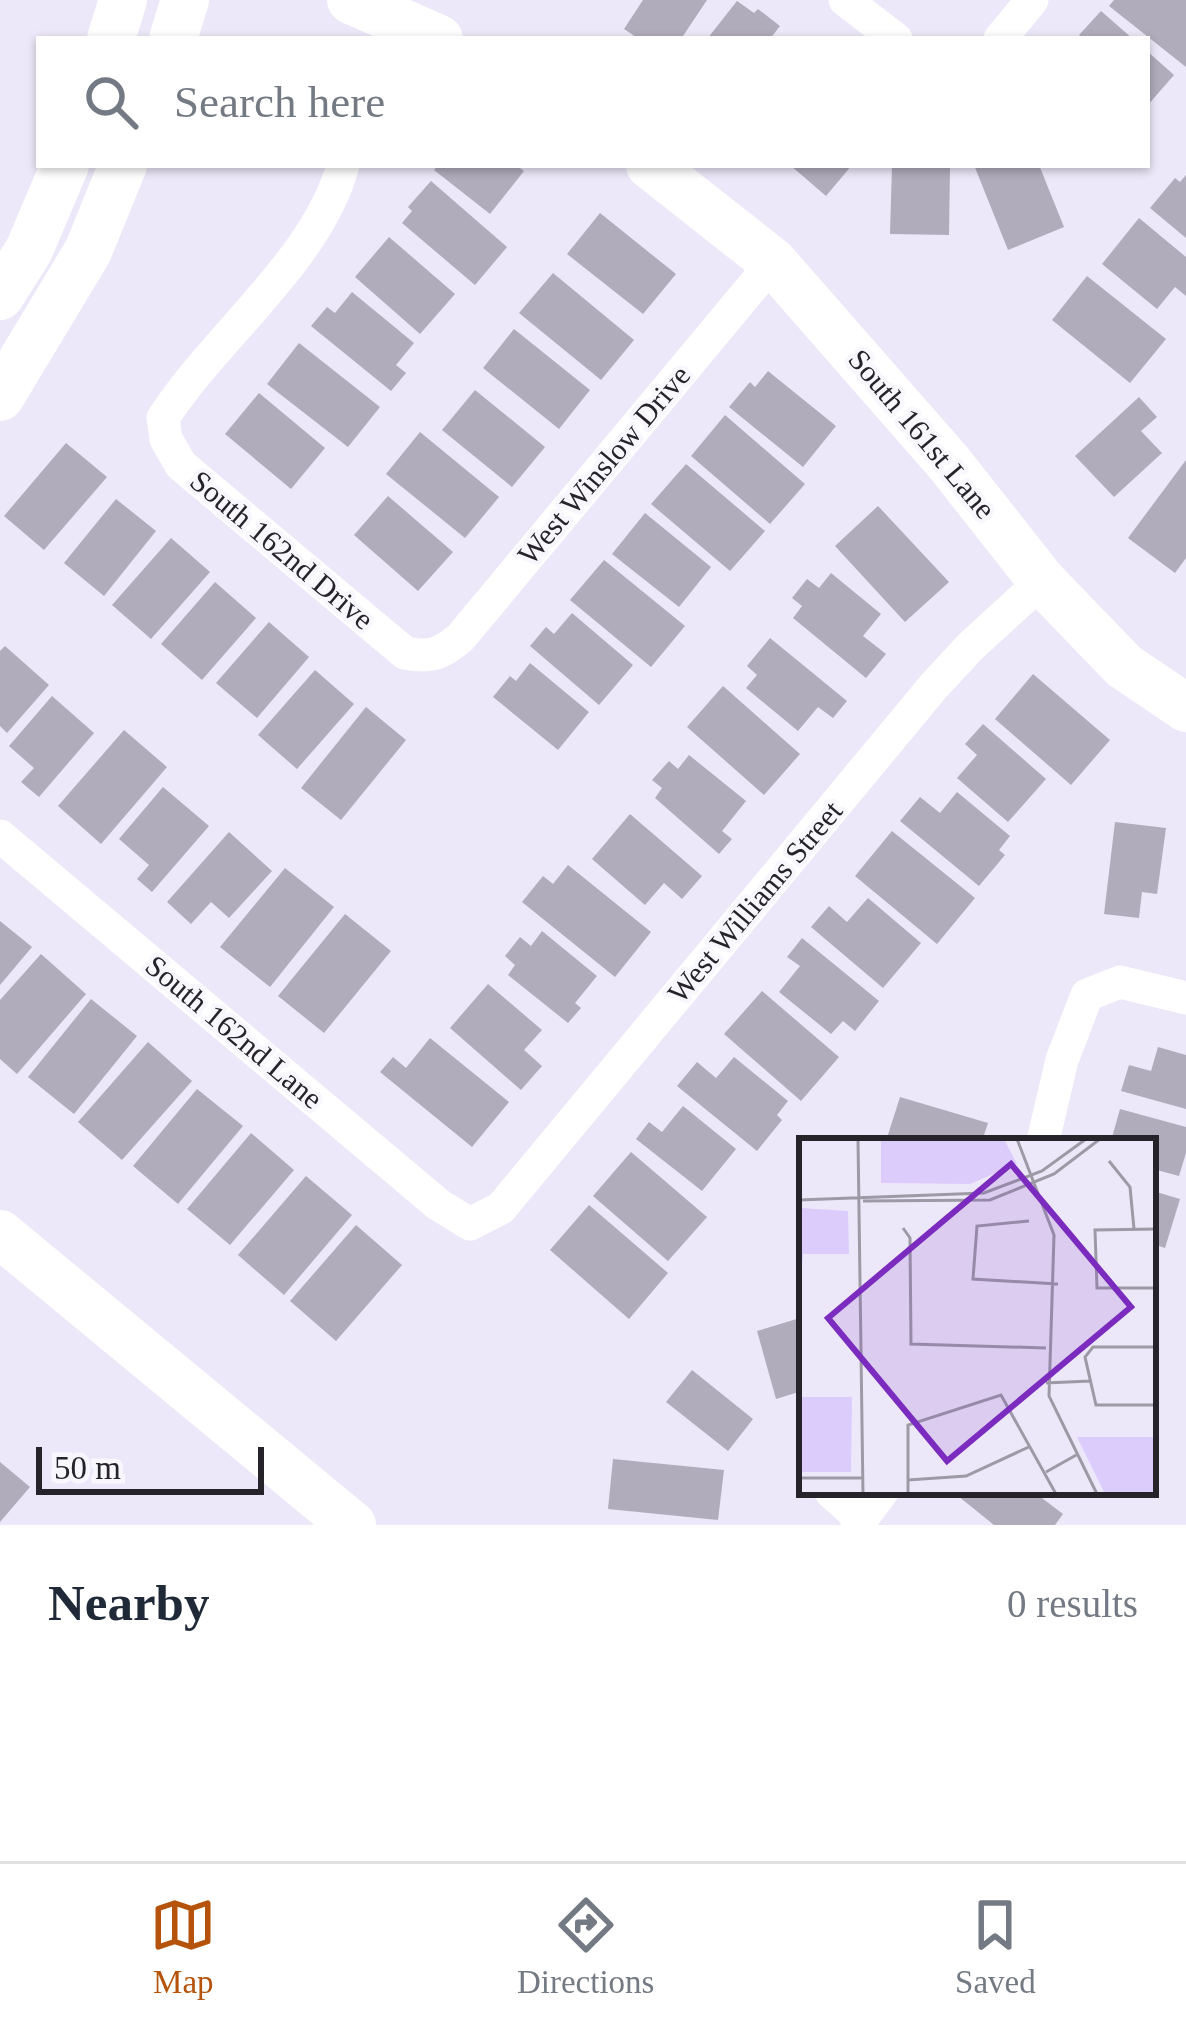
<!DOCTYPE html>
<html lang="en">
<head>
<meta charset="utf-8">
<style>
	:root { --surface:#fff; --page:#f6f6f7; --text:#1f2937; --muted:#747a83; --line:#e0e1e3; --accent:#b45309 }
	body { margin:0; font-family:Georgia,serif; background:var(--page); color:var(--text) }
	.scale { position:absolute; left:36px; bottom:30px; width:228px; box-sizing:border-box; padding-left:12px; border:6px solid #26242a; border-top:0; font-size:33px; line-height:42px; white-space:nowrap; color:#26242a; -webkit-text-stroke:9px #f9f7fe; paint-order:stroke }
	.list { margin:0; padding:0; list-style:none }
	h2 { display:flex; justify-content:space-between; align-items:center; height:156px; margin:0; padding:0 48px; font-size:51px }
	h2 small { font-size:39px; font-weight:400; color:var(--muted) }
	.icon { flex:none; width:66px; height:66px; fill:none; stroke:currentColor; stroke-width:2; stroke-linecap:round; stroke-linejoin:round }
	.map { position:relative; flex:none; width:1186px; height:1525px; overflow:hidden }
	.search { position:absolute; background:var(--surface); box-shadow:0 3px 9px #0004; left:36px; right:36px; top:36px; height:132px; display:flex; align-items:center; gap:30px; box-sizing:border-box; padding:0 42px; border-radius:0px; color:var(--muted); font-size:45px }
	.sheet { height:336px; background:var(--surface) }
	nav { display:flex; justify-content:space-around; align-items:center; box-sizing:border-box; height:168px; border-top:3px solid var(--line); background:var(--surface); font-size:33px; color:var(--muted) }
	nav a { display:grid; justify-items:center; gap:6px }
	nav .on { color:var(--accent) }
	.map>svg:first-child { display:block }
	.building { fill:#b0acbc }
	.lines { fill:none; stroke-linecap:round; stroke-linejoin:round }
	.street { stroke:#fff; stroke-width:33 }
	.secondary { stroke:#fff; stroke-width:48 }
	.labels { text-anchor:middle; stroke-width:9; stroke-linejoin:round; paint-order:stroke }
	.street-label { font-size:30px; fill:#26242a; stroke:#f9f7fe }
	.inset-road { fill:none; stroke:#9d9aa6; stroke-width:3 }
	.view { fill:#7b2cbf; fill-opacity:0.15; stroke:#7b2cbf; stroke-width:6 }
	.inset-edge { fill:none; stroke:#26242a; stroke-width:6 }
</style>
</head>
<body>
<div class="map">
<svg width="1186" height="1525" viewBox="0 0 1186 1525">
	<rect width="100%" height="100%" fill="#ede8f9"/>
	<g class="building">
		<polygon points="643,0 707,0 681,39 639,39 624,29"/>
		<polygon points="1114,0 1186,0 1186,67 1109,6"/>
		<polygon points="737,1 754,13 758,9 780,26 770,39 707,39"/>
		<polygon points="1101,11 1133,39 1084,39 1079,35"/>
		<polygon points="1147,51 1174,75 1147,106"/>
		<polygon points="438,165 516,165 524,171 490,214 434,170"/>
		<polygon points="790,165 852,165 826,196"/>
		<polygon points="892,165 950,168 949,235 890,234"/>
		<polygon points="974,165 1039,165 1064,227 1008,250"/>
		<polygon points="1186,175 1186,238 1150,208 1175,178 1180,182"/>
		<polygon points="431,181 507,247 475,285 402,223 412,211 408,207"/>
		<polygon points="600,213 676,274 643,314 567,254"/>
		<polygon points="1139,218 1186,257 1186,296 1175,287 1157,309 1102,264"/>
		<polygon points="389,237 455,294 420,334 355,277"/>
		<polygon points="553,273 634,340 601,380 519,313"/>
		<polygon points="1087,276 1166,339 1130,383 1052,320"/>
		<polygon points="352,292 414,343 396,365 406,373 391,391 311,326 327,307 335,313"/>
		<polygon points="514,329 590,390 559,429 483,368"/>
		<polygon points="299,343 380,407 348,447 267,384"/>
		<polygon points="768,371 836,426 803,467 729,407 750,382 755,387"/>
		<polygon points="475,390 545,447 512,487 442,430"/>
		<polygon points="259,393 325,448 291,489 225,434"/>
		<polygon points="1139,397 1157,417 1141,431 1162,453 1114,497 1075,456"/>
		<polygon points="725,415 805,484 770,524 691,456"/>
		<polygon points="420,432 499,497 465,538 386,474"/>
		<polygon points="66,443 107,477 44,550 4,516"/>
		<polygon points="1186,460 1186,558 1175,573 1128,538"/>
		<polygon points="686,464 765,531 730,571 651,504"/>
		<polygon points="388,496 453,552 418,591 354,535"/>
		<polygon points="116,499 156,531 104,596 64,563"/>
		<polygon points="878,506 949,582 905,622 835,546"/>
		<polygon points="645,513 711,567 679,607 612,554"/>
		<polygon points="171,538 210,572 151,639 112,605"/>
		<polygon points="604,560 685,626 651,667 570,600"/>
		<polygon points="831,573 881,614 863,636 886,654 866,678 793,618 802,606 792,598 807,579 819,588"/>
		<polygon points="215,582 256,618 202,680 161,644"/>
		<polygon points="572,613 633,665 599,705 530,646 546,627 554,634"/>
		<polygon points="269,622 309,657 257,718 216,683"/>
		<polygon points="770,638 847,701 833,718 818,707 798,731 746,688 757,675 747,666"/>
		<polygon points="5,646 49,685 7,733 0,726 0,651"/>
		<polygon points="530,663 589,712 558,750 493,697 510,676 516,681"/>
		<polygon points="315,670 354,704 297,769 258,735"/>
		<polygon points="1033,674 1110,740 1071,785 995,719"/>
		<polygon points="723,686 800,754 764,795 687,727"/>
		<polygon points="52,696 94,733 39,797 21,782 34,768 9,746"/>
		<polygon points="366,707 406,740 341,820 301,788"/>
		<polygon points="983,724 1046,779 1008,822 957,778 977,755 965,744"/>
		<polygon points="124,730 167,767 101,844 58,806"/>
		<polygon points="689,755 746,801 722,831 732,839 719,854 655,798 662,788 652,780 669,761 678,769"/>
		<polygon points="163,787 209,826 152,892 137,879 149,865 119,839"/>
		<polygon points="957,792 1010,836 999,850 1005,855 979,886 900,821 920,797 940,813"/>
		<polygon points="630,814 702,876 682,899 664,883 645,905 592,859"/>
		<polygon points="1115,822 1166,828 1157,894 1142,892 1139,918 1104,914"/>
		<polygon points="892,831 975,898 937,944 855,876"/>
		<polygon points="229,832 272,871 229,918 211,902 191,924 167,902"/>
		<polygon points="568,865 651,932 615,977 522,902 543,876 553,884"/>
		<polygon points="285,868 334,907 270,987 220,947"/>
		<polygon points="868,898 921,943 883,988 811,927 829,906 847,922"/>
		<polygon points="345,914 391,951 324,1033 278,996"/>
		<polygon points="0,921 32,947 0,985"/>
		<polygon points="542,931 597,976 575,1003 581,1008 568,1023 508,975 515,965 505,956 520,937 531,946"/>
		<polygon points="802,938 879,1001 855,1031 843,1021 831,1034 779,992 800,966 787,957"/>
		<polygon points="41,954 86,994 17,1074 0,1059 0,1000"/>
		<polygon points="488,984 542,1030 524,1050 542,1066 521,1090 450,1028"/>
		<polygon points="762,991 839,1057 801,1101 724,1034"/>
		<polygon points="91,999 137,1036 74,1114 28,1077"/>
		<polygon points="430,1038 509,1102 472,1147 380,1072 393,1057 406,1068"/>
		<polygon points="148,1042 192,1081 122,1160 78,1122"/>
		<polygon points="1158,1047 1186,1055 1186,1109 1121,1091 1129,1065 1151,1071"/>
		<polygon points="734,1057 788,1101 777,1115 782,1120 757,1151 677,1086 697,1062 716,1078"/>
		<polygon points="197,1089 243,1126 178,1204 133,1166"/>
		<polygon points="900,1097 988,1123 982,1141 886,1141"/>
		<polygon points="683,1106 736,1149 702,1191 636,1139 649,1122 662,1132"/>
		<polygon points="1120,1109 1186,1127 1186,1153 1179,1176 1153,1169 1153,1141 1111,1141"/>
		<polygon points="251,1133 294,1170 230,1245 187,1209"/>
		<polygon points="631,1152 707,1217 668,1261 593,1196"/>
		<polygon points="306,1176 352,1215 284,1295 238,1255"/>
		<polygon points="1153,1191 1180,1199 1165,1248 1153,1244"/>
		<polygon points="589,1205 668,1273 629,1319 550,1250"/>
		<polygon points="356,1225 402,1265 336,1341 290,1301"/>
		<polygon points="800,1318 802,1391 776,1399 757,1331"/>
		<polygon points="692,1370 753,1419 728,1451 666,1402"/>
		<polygon points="613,1459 724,1470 718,1520 608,1509"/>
		<polygon points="0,1462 30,1487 0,1522"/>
		<polygon points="961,1492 1034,1492 1063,1514 1055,1525 994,1525 958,1496"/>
	</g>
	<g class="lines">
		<g class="street">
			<polyline points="845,0 896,39"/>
			<polyline points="1000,39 1032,0"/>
			<path d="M343,165C318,259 216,336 163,418L166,439L181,465L405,653C430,658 442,654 461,637L773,262"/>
			<polyline points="0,836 439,1205 470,1224 501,1208 933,687 970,647 1042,581"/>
			<polyline points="1043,1141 1062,1060 1087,995 1120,982 1186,998"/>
			<polyline points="831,1492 861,1519"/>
			<polyline points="857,1525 882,1492"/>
		</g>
		<g class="secondary">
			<polyline points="351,0 439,39"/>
			<polyline points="111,39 123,0"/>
			<polyline points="173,39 185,0"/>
			<polyline points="650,165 773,262 949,463 1042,581 1124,666 1186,708"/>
			<polyline points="0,296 29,250 65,165"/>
			<polyline points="0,397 88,251 123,165"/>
			<polyline points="0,1234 352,1525"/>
		</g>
	</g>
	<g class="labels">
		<g class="street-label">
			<text transform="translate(922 434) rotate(50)" y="10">South 161st Lane</text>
			<text transform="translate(604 465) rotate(-50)" y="10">West Winslow Drive</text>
			<text transform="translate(282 550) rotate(40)" y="10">South 162nd Drive</text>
			<text transform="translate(755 902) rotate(-50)" y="10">West Williams Street</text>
			<text transform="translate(234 1032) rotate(40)" y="10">South 162nd Lane</text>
		</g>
	</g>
	<g transform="translate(799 1138)">
		<rect width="357" height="357" fill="#ede8f9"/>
		<path d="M82,1H205L218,26L171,46L82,45ZM3,70L49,73L50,116H4L0,159ZM0,259H53L52,334H0ZM278,299H357V356H306Z" fill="#dcccfc"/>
		<path class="inset-road" d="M59,1L64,356M218,1L255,97L250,258L298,356M310,23L331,49L335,91M0,62L185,55L243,33L287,1M64,63L191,62L255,36L301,1M230,83L178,88L174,141L259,146M104,90L111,100L112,206L247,210M357,91L296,92L298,150H357M357,209H294L286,219L297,267H357M247,245L291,243M247,334L279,316M0,340H64M109,342L167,338L232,308M109,356V287L202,257L257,356"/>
		<path class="view" d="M212,26L332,169L148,323L29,180Z"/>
		<rect width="357" height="357" class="inset-edge"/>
	</g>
</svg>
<div class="scale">50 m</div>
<div class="search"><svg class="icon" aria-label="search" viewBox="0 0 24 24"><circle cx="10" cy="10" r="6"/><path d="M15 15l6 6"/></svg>Search here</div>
</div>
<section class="sheet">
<h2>Nearby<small>0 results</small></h2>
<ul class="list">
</ul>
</section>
<nav>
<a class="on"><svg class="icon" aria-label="map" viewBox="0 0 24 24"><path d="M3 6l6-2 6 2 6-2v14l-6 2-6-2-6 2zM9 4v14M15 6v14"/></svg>Map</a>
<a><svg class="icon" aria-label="directions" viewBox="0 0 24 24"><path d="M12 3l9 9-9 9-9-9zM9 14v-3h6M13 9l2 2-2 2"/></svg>Directions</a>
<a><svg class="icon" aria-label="saved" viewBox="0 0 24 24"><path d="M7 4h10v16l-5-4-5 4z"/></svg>Saved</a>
</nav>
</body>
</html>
